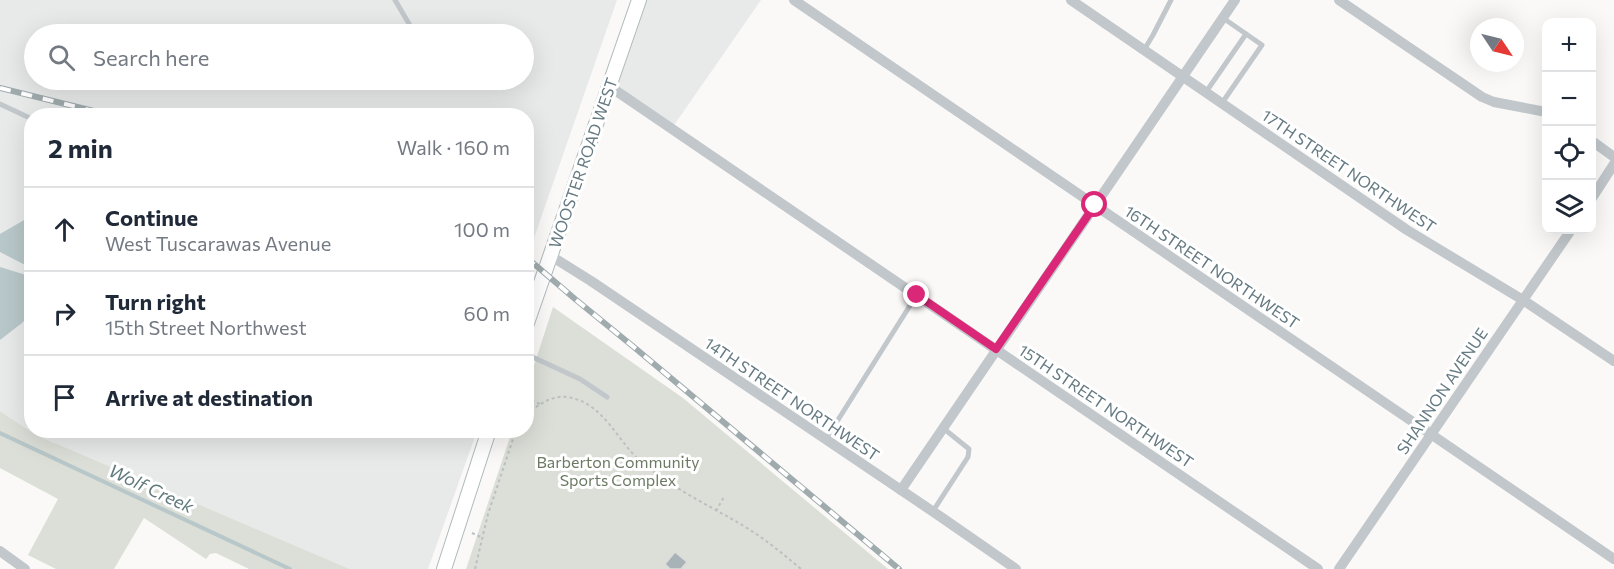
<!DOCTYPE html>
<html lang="en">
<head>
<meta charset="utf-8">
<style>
	:root { --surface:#fff; --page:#f2f2f3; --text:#1f2937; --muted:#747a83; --line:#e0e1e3 }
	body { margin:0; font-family:Commissioner,sans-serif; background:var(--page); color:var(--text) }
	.controls { position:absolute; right:18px; top:18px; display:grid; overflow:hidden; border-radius:12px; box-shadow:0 6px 24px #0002 }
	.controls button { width:54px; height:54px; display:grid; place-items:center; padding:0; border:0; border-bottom:2px solid var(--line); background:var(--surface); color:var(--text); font:30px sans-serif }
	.compass { position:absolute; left:1470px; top:18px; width:54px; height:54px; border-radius:50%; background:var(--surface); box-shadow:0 6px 24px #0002; rotate:125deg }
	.stop { position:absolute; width:18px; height:18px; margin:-14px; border:4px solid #db2777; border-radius:50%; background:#fff }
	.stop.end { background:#db2777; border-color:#fff; box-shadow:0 2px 6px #0008 }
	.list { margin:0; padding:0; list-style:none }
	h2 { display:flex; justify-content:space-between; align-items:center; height:78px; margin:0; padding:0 24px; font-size:26px }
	h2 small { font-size:20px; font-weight:400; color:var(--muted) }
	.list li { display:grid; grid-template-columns:39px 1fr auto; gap:18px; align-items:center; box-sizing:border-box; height:84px; padding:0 24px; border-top:2px solid var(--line) }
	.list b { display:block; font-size:22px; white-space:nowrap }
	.list p { margin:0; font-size:20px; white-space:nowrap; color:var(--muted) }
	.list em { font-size:20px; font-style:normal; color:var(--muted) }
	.icon { flex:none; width:33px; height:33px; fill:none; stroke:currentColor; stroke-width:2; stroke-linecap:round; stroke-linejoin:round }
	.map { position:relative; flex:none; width:1614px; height:569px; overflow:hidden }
	.search { position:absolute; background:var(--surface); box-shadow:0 6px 24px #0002; left:24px; top:24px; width:510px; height:66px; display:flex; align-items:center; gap:15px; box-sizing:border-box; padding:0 21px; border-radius:33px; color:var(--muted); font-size:22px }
	.panel { position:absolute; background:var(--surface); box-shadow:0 6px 24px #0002; left:24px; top:108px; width:510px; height:330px; border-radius:24px }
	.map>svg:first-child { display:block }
	.built { fill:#e8e9e9; fill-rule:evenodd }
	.green { fill:#dbdfd7 }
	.water { fill:#b8c7c9 }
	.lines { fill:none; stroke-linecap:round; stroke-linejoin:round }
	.stream { stroke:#b8c7c9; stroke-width:4 }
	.building { fill:#a8b3b7; stroke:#dcdbda; stroke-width:1.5 }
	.secondary-casing { stroke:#b1babd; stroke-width:16 }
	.path { stroke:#bbc0c2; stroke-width:2; stroke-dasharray:3 3; stroke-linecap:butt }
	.lane { stroke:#c1c7ca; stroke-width:5 }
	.street { stroke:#c1c7ca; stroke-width:10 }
	.secondary { stroke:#fff; stroke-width:14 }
	.rail-casing { stroke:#a0abae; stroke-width:6 }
	.rail { stroke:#fff; stroke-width:4; stroke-dasharray:11; stroke-linecap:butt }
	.route { stroke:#db2777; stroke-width:8 }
	.labels { text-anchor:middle; stroke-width:6; stroke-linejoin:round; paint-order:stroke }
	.street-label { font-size:16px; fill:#657a82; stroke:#fff }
	.park-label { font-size:16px; fill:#6c7a64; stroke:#fff }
	.water-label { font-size:18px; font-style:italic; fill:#60797c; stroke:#fff }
</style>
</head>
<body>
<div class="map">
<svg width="1614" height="569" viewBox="0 0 1614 569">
	<rect width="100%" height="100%" fill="#faf9f8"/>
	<g class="built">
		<path d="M0,0H617L527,258L526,116H32V430L477,431L428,569H350L36,435L0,411ZM34,34H524V80H34Z"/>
		<polygon points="639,0 761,0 672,128 609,86"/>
	</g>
	<g class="green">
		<polygon points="553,307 683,398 888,569 466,569 512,431 526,430 527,387"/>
		<polygon points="0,411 36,435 350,569 249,569 216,553 210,554 206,559 144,518 114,569 56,569 28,555 58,499 0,468"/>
	</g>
	<g class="water">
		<polygon points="31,216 31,268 0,252 0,234"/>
		<polygon points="0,267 26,275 31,282 31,313 22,323 0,340"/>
	</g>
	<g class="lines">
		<polyline class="stream" points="0,433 290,569"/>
	</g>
	<polygon class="building" points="675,552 687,562 681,569 670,569 665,564"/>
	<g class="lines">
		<defs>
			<g id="secondary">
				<polyline points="526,326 639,0"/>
				<polyline points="444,569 489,430"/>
			</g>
		</defs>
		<use href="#secondary" class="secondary-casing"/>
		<g class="path">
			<polyline points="526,398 540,404"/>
			<path d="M526,414C540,404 554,393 572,398C603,405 617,439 638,459C669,487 707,504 742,525C764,538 782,553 801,569"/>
			<polyline points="716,511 724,497"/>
			<polyline points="472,533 483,538"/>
			<polyline points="475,569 488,514 516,430"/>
		</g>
		<g class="lane">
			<polyline points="395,0 415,34"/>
			<polyline points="1144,50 1153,35 1171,0"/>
			<polyline points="1206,92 1246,34"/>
			<polyline points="1222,103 1262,45 1223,18"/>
			<polyline points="0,104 32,119"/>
			<polyline points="526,354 580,379 607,397"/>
			<polyline points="826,439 916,296"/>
			<polyline points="933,511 968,457 969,449 943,428"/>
		</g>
		<g class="street">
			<polyline points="794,0 1614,559"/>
			<polyline points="1071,0 1407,230 1523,300 1614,361"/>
			<polyline points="1339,0 1482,97 1494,102 1546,112"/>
			<polyline points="609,86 1318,569"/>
			<polyline points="1592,141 1614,157"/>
			<polyline points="1592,198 1614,164"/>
			<polyline points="551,256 591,281 941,517 1016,569"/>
			<polyline points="901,490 1235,0"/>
			<polyline points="0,551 25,569"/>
			<polyline points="1339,569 1571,230"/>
		</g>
		<use href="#secondary" class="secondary"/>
		<defs>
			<g id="rail">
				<polyline points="0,88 114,116"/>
				<polyline points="526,257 575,299 635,348 899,569"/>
			</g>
		</defs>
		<use href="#rail" class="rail-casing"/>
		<use href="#rail" class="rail"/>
	</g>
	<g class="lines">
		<polyline class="route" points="917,295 996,349 1095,205"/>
	</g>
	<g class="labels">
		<g class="street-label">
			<text transform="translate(583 163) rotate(-71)" y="6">WOOSTER ROAD WEST</text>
			<text transform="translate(1349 171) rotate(34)" y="6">17TH STREET NORTHWEST</text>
			<text transform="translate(1212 267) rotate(34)" y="6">16TH STREET NORTHWEST</text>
			<text transform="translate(1442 391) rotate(-56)" y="6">SHANNON AVENUE</text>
			<text transform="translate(792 399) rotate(34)" y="6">14TH STREET NORTHWEST</text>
			<text transform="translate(1106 406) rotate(34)" y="6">15TH STREET NORTHWEST</text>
		</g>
		<g class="park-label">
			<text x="618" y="468">Barberton Community<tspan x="618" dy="18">Sports Complex</tspan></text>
		</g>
		<g class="water-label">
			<text transform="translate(151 489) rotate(25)" y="6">Wolf Creek</text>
		</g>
	</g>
</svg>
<div class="controls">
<button>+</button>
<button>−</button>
<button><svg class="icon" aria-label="locate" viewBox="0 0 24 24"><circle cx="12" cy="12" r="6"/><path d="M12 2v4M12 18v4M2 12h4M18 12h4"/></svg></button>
<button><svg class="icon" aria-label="layers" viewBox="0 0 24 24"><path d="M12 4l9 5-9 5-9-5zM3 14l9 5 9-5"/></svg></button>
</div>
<svg class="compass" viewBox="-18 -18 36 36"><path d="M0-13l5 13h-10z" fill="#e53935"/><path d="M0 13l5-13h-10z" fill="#747a83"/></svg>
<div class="stop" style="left:1095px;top:205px"></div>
<div class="stop end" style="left:917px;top:295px"></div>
<div class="search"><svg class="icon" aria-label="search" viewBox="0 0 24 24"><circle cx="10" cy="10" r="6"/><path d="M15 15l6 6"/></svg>Search here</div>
<section class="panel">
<h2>2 min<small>Walk · 160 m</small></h2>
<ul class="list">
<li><svg class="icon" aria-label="ahead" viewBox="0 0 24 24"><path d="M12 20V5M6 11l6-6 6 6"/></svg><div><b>Continue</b><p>West Tuscarawas Avenue</p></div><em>100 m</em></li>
<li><svg class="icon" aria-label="right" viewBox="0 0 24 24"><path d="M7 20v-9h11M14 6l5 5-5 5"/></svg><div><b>Turn right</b><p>15th Street Northwest</p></div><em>60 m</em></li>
<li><svg class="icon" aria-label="arrive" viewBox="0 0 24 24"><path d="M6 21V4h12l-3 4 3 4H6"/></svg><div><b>Arrive at destination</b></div></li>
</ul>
</section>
</div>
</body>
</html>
